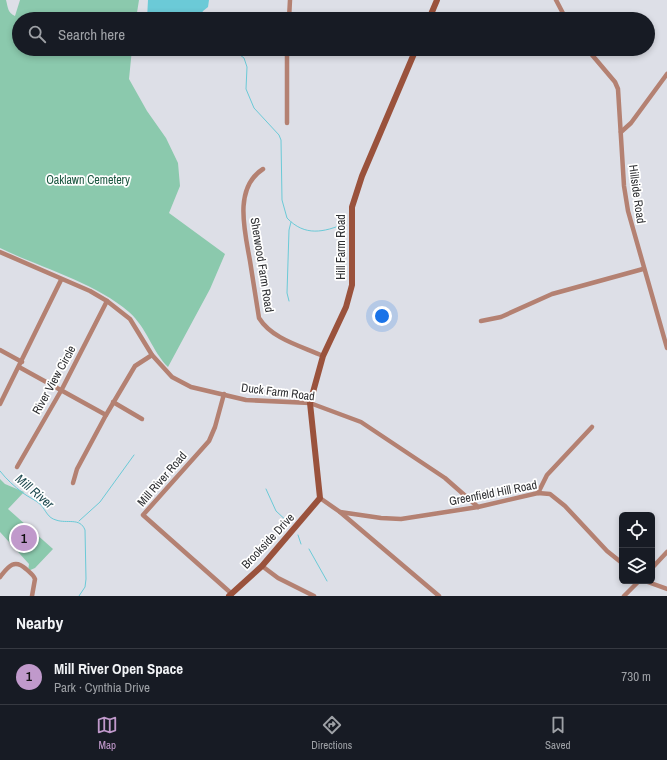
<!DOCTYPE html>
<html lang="en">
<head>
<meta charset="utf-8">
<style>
	:root { --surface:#171b24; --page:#242831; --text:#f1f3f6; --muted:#9ea1a6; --line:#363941; --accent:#c099cb }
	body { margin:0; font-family:"Archivo Narrow",sans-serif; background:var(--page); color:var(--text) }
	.controls { position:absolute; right:12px; bottom:12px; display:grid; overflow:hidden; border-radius:6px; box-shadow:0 2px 6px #0003 }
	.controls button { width:36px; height:36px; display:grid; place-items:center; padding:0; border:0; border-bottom:1px solid var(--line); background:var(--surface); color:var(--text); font:20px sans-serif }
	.you { position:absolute; left:382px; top:316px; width:14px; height:14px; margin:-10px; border:3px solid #fff; border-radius:50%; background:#1a73e8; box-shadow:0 0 0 6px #1a73e833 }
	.badge { display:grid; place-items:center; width:26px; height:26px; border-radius:50%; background:var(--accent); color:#111; font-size:13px; font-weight:700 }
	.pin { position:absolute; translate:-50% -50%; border:2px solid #fff; box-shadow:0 1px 4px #0006 }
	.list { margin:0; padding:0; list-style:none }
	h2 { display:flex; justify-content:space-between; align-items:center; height:52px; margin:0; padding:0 16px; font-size:17px }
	h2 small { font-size:13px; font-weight:400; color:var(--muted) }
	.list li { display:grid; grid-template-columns:26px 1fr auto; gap:12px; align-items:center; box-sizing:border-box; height:56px; padding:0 16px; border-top:1px solid var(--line) }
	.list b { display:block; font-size:15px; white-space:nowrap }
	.list p { margin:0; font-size:13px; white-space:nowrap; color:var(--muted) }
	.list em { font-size:13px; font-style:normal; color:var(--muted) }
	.icon { flex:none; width:22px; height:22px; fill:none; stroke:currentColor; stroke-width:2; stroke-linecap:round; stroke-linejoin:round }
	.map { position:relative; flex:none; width:667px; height:596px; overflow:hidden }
	.search { position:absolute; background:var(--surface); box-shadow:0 2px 6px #0003; left:12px; right:12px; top:12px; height:44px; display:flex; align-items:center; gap:10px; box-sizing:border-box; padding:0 14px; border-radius:22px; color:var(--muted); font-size:15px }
	.sheet { height:108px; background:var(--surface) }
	nav { display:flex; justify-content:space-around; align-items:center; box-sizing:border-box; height:56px; border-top:1px solid var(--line); background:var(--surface); font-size:11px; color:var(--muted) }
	nav a { display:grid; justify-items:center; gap:2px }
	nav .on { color:var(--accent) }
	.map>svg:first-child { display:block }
	.green { fill:#8bc9ad }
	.water { fill:#6bcad7 }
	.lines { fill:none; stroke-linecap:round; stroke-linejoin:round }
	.stream { stroke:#6bcad7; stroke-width:1 }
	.minor { stroke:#b48172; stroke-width:4.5 }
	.secondary { stroke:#9a523c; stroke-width:6 }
	.labels { text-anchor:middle; stroke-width:3.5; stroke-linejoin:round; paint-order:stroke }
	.park-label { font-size:12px; fill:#1b5740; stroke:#fff }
	.street-label { font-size:12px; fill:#2f3033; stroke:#fff }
	.water-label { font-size:13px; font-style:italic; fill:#204b51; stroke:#fff }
</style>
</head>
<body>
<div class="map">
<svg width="667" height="596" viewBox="0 0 667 596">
	<rect width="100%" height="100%" fill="#dddfe7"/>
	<g class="green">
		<path d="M0,0H6C8,8 8,13 15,16L20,0H139L136,19H19V49H132L129,79L147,111L166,138L178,163L180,186L169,213L225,254L210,289L168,367C152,351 147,328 129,312C94,282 41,268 0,248Z"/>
		<polygon points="0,479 5,484 24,492 8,509 53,549 35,568 28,571 29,564 0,532"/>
	</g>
	<polygon class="water" points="148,0 209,0 208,7 203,11 199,19 147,19"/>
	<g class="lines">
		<g class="stream">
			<path d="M232,49L244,58L247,67L246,89L254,108L279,135L281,140L282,200L287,218C305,237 324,232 344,224"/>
			<polyline points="289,301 287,293 289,230 291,222"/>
			<path d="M0,471C7,480 14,486 23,493C28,497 36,500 41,505C46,511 48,518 56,520C67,524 80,517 85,530L86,579L85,587L79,596"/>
			<polyline points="266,489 276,511 289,523"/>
			<polyline points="79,521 100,502 134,455"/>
			<polyline points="298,535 301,544"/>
			<polyline points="309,549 327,581"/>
		</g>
		<g class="minor">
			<polyline points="556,0 566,19"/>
			<polyline points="289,19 290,0"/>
			<polyline points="587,49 615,82 618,89 624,186 628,211 667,348"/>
			<polyline points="287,123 287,49"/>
			<polyline points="621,132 631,123 667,74"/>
			<path d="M263,169C233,188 245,232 250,261C253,280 256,299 259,318C272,339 301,346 323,356"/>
			<polyline points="0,252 90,291 107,301 130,319 152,355 172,377 191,387 246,400 310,403 361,422 445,478 478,507"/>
			<polyline points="481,321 501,317 552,294 643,269"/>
			<polyline points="0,350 22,362"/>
			<polyline points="19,367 106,415"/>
			<polyline points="224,394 215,427 209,441 143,515 232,594"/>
			<polyline points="113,402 142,419"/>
			<polyline points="0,404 61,280"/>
			<polyline points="17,467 62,389 107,301"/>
			<polyline points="73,483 77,469 106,415 135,366 152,355"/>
			<polyline points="538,493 547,475 592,427"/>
			<polyline points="320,498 340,512 439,596"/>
			<polyline points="340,512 381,518 401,519 478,507 538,493 550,494 565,506 607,551 622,563"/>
			<polyline points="262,566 278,578 314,596"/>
			<polyline points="652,568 667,552"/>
			<path d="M0,577C8,567 14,558 26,569C29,572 33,574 35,579L32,596"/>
			<polyline points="645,581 667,589"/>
			<polyline points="624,596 639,581"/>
		</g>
		<g class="secondary">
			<polyline points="429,19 437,0"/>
			<polyline points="229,596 262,566 320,498 310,403 323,356 346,307 352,285 352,207 362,176 416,49"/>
		</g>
	</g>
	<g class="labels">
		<g class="park-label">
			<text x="88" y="184">Oaklawn Cemetery</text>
		</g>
		<g class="street-label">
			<text transform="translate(637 194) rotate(82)" y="4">Hillside Road</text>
			<text transform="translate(341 247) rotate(-90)" y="4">Hill Farm Road</text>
			<text transform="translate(262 265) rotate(81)" y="4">Sherwood Farm Road</text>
			<text transform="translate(54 380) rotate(-61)" y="4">River View Circle</text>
			<text transform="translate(278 392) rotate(7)" y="4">Duck Farm Road</text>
			<text transform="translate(162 479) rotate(-49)" y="4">Mill River Road</text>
			<text transform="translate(493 493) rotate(-11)" y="4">Greenfield Hill Road</text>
			<text transform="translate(268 541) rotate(-47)" y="4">Brookside Drive</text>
		</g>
		<g class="water-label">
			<text transform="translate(35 491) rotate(40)" y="5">Mill River</text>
		</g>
	</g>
</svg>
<div class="controls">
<button><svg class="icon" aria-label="locate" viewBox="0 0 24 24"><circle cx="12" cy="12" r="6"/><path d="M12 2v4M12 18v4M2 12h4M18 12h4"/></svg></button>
<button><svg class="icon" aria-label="layers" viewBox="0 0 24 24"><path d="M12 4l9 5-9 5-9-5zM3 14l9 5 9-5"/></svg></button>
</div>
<div class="you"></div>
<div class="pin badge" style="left:24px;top:538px">1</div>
<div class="search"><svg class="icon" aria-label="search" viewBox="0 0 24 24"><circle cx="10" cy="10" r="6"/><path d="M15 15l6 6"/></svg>Search here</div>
</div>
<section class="sheet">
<h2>Nearby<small></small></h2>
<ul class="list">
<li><span class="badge">1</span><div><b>Mill River Open Space</b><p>Park · Cynthia Drive</p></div><em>730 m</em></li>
</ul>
</section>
<nav>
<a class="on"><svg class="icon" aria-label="map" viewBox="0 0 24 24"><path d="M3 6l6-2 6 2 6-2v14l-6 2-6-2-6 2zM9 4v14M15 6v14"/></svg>Map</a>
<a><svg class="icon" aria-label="directions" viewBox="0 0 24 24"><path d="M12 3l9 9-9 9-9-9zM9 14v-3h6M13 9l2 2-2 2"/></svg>Directions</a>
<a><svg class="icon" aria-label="saved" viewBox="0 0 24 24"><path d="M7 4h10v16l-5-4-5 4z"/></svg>Saved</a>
</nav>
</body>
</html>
